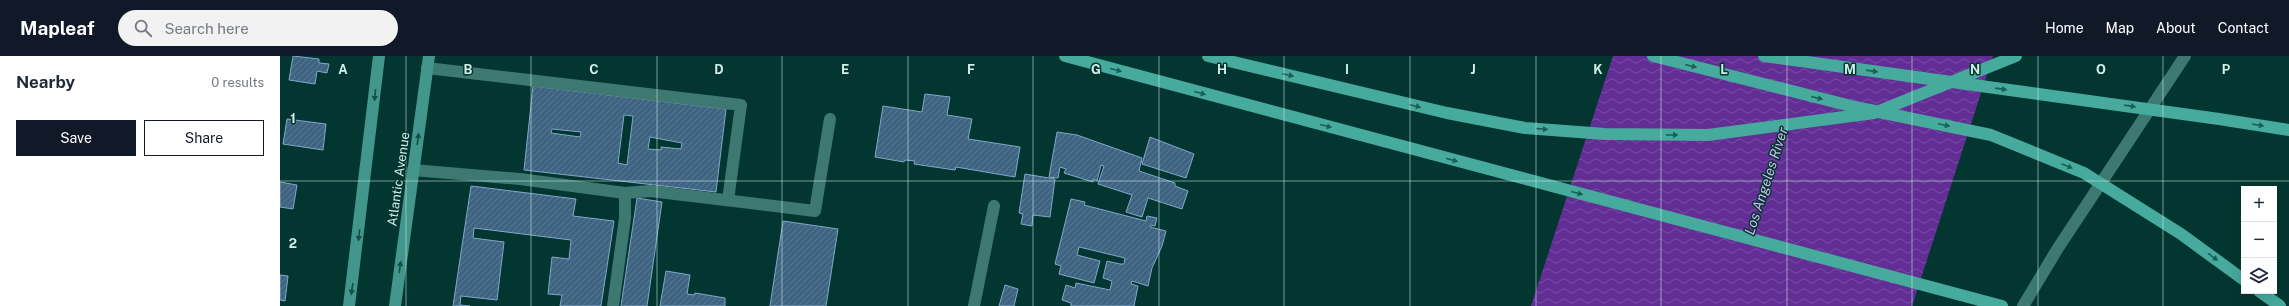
<!DOCTYPE html>
<html lang="en">
<head>
<meta charset="utf-8">
<style>
	:root { --surface:#fff; --page:#f2f2f3; --text:#1f2937; --muted:#747a83; --line:#e0e1e3; --accent:#111827 }
	body { margin:0; font-family:"Public Sans",sans-serif; background:var(--page); color:var(--text) }
	.controls { position:absolute; right:12px; bottom:12px; display:grid; overflow:hidden; border-radius:0px; box-shadow:0 4px 16px #0002 }
	.controls button { width:36px; height:36px; display:grid; place-items:center; padding:0; border:0; border-bottom:1px solid var(--line); background:var(--surface); color:var(--text); font:20px sans-serif }
	.list { margin:0; padding:0; list-style:none }
	h2 { display:flex; justify-content:space-between; align-items:center; height:52px; margin:0; padding:0 16px; font-size:17px }
	h2 small { font-size:13px; font-weight:400; color:var(--muted) }
	.actions { display:flex; gap:8px; padding:12px 16px }
	.actions a { flex:1; padding:9px 0; border:1px solid var(--accent); border-radius:0px; text-align:center; font-size:14px; color:var(--accent) }
	.actions .main { background:var(--accent); color:#fff }
	.icon { flex:none; width:22px; height:22px; fill:none; stroke:currentColor; stroke-width:2; stroke-linecap:round; stroke-linejoin:round }
	.map { position:relative; flex:none; width:2009px; height:250px; overflow:hidden }
	header { display:flex; align-items:center; gap:24px; box-sizing:border-box; height:56px; padding:0 20px; background:var(--accent); color:#fff }
	header strong { font-size:19px }
	nav { display:flex; gap:22px; margin-inline-start:auto; font-size:14px }
	.search { width:280px; height:36px; background:var(--page); display:flex; align-items:center; gap:10px; box-sizing:border-box; padding:0 14px; border-radius:22px; color:var(--muted); font-size:15px }
	main { display:flex }
	aside { flex:1; background:var(--surface) }
	.map>svg:first-child { display:block }
	.water { fill:url(#water-waves) }
	.building { fill:url(#building-hatch); stroke:#80a8c8; fill-rule:evenodd }
	.lines { fill:none; stroke-linecap:round; stroke-linejoin:round }
	.service { stroke:#3d7970; stroke-width:12 }
	.primary { stroke:#42968b; stroke-width:12 }
	.motorway { stroke:#46aa9d; stroke-width:12 }
	.oneway { fill:#1a5f56 }
	.oneway2 { fill:#134e47 }
	.grid { fill:none; stroke:#d1eee9; stroke-width:1; stroke-opacity:0.55 }
	.labels { text-anchor:middle; stroke-width:3; stroke-linejoin:round; paint-order:stroke }
	.street-label { font-size:13px; fill:#d1eee9; stroke:#033630 }
	.water-label { font-size:14px; font-style:italic; fill:#cfbaef; stroke:#033630 }
	.grid-label { font-size:13px; text-anchor:middle; font-weight:bold; fill:#d1eee9; stroke:#033630; stroke-width:3; stroke-linejoin:round; paint-order:stroke }
</style>
</head>
<body>
<header>
<strong>Mapleaf</strong>
<div class="search"><svg class="icon" aria-label="search" viewBox="0 0 24 24"><circle cx="10" cy="10" r="6"/><path d="M15 15l6 6"/></svg>Search here</div>
<nav><a>Home</a><a>Map</a><a>About</a><a>Contact</a></nav>
</header>
<main>
<aside>
<h2>Nearby<small>0 results</small></h2>
<ul class="list">
</ul>
<div class="actions"><a class="main">Save</a><a>Share</a></div>
</aside>
<div class="map">
<svg width="2009" height="250" viewBox="0 0 2009 250">
	<defs>
		<pattern id="water-waves" width="16" height="10" patternUnits="userSpaceOnUse"><rect width="16" height="10" fill="#622e95"/><path d="M0 5q4-4 8 0t8 0" fill="none" stroke="#774da4"/></pattern>
		<pattern id="building-hatch" width="6" height="6" patternUnits="userSpaceOnUse"><rect width="6" height="6" fill="#3e6481"/><path d="M-1 1l2-2M0 6l6-6M5 7l2-2" fill="none" stroke="#597a93"/></pattern>
	</defs>
	<rect width="100%" height="100%" fill="#033630"/>
	<polygon class="water" points="1333,0 1713,0 1632,250 1251,250"/>
	<g class="building">
		<polygon points="13,0 39,3 39,7 49,8 47,17 37,15 35,28 9,24"/>
		<path d="M253,30L446,53L436,136L244,114ZM344,59L353,60L347,109L338,107ZM272,73L301,76L300,81L271,77ZM370,81L402,87L401,93L381,91V94L368,93Z"/>
		<polygon points="645,38 670,41 667,59 692,63 688,83 740,91 735,121 676,111 675,114 634,108 635,105 625,104 624,106 595,101 603,50 642,56"/>
		<polygon points="7,63 46,68 43,94 3,88"/>
		<polygon points="777,76 797,79 862,102 859,115 895,127 895,130 908,135 902,153 868,142 862,161 846,156 852,139 818,128 824,110 821,109 817,125 814,123 813,126 784,117 786,113 780,111 778,122 769,121"/>
		<polygon points="870,81 914,98 906,122 862,108"/>
		<polygon points="745,118 775,123 770,161 753,159 752,170 741,168 743,158 739,157"/>
		<polygon points="0,126 17,129 13,153 0,151"/>
		<polygon points="191,130 296,143 293,160 334,165 321,250 280,250 282,239 268,238 272,201 289,203 291,184 194,172 193,182 224,186 217,244 181,240 180,249 190,250 173,250"/>
		<polygon points="357,142 382,146 367,250 341,250"/>
		<polygon points="791,143 805,146 804,149 866,165 867,160 877,162 875,170 871,169 870,171 886,175 882,190 872,212 868,230 852,225 851,228 858,230 854,250 791,250 791,247 782,244 786,229 795,232 796,227 830,234 832,225 823,222 827,205 840,208 844,208 845,202 799,191 797,199 820,205 814,227 779,218 781,210 775,208"/>
		<polygon points="503,165 558,173 546,250 490,250"/>
		<polygon points="386,215 410,219 407,238 414,239 415,237 445,242 445,250 380,250"/>
		<polygon points="0,219 8,220 5,245 0,244"/>
		<polygon points="725,229 738,233 734,250 719,250"/>
	</g>
	<g class="lines">
		<g class="service">
			<polyline points="147,12 461,49 448,144"/>
			<polyline points="133,114 240,123 345,137 370,135 535,155 550,63"/>
			<polyline points="333,250 345,162 345,137"/>
			<polyline points="694,250 714,150"/>
			<polyline points="1743,250 1778,192 1905,0"/>
		</g>
		<g class="primary">
			<polyline points="69,250 99,0"/>
			<polyline points="115,250 149,0"/>
		</g>
		<g class="motorway">
			<polyline points="785,0 1722,250"/>
			<polyline points="928,0 1167,57 1245,72 1325,78 1428,79 1594,57 1736,0"/>
			<polyline points="1373,0 1575,51 1711,79 1804,117 1901,178 1964,224"/>
			<polyline points="1484,0 1939,63 2009,74"/>
			<polyline points="1979,235 2000,250"/>
		</g>
	</g>
	<defs><path id="oneway-solid" d="M-6-.8H1V-3.2L6.5 0L1 3.2V.8H-6Z"/></defs>
	<g class="oneway">
		<use href="#oneway-solid" transform="translate(1411 10) rotate(14)"/>
		<use href="#oneway-solid" transform="translate(836 14) rotate(15)"/>
		<use href="#oneway-solid" transform="translate(1592 15) rotate(8)"/>
		<use href="#oneway-solid" transform="translate(1008 19) rotate(13)"/>
		<use href="#oneway-solid" transform="translate(1721 33) rotate(8)"/>
		<use href="#oneway-solid" transform="translate(920 37) rotate(15)"/>
		<use href="#oneway-solid" transform="translate(1537 42) rotate(14)"/>
		<use href="#oneway-solid" transform="translate(1135 50) rotate(13)"/>
		<use href="#oneway-solid" transform="translate(1850 50) rotate(8)"/>
		<use href="#oneway-solid" transform="translate(1664 69) rotate(12)"/>
		<use href="#oneway-solid" transform="translate(1978 69) rotate(10)"/>
		<use href="#oneway-solid" transform="translate(1046 70) rotate(15)"/>
		<use href="#oneway-solid" transform="translate(1262 73) rotate(4)"/>
		<use href="#oneway-solid" transform="translate(1392 79) rotate(1)"/>
		<use href="#oneway-solid" transform="translate(1172 104) rotate(15)"/>
		<use href="#oneway-solid" transform="translate(1787 110) rotate(22)"/>
		<use href="#oneway-solid" transform="translate(1297 137) rotate(15)"/>
		<use href="#oneway-solid" transform="translate(1933 201) rotate(36)"/>
	</g>
	<g class="oneway2">
		<use href="#oneway-solid" transform="translate(95 39) rotate(96)"/>
		<use href="#oneway-solid" transform="translate(138 83) rotate(-82)"/>
		<use href="#oneway-solid" transform="translate(79 179) rotate(97)"/>
		<use href="#oneway-solid" transform="translate(120 211) rotate(-82)"/>
		<use href="#oneway-solid" transform="translate(72 233) rotate(99)"/>
	</g>
	<path class="grid" d="M126,0V250M251,0V250M377,0V250M502,0V250M628,0V250M753,0V250M879,0V250M1004,0V250M1130,0V250M1256,0V250M1381,0V250M1507,0V250M1632,0V250M1758,0V250M1883,0V250M0,125H2009"/>
	<g class="labels">
		<g class="street-label">
			<text transform="translate(118 123) rotate(-82)" y="5">Atlantic Avenue</text>
		</g>
		<g class="water-label">
			<text transform="translate(1486 125) rotate(-72)" y="5">Los Angeles River</text>
		</g>
	</g>
	<g class="grid-label">
		<text x="63" y="18">A</text>
		<text x="188" y="18">B</text>
		<text x="314" y="18">C</text>
		<text x="439" y="18">D</text>
		<text x="565" y="18">E</text>
		<text x="691" y="18">F</text>
		<text x="816" y="18">G</text>
		<text x="942" y="18">H</text>
		<text x="1067" y="18">I</text>
		<text x="1193" y="18">J</text>
		<text x="1318" y="18">K</text>
		<text x="1444" y="18">L</text>
		<text x="1570" y="18">M</text>
		<text x="1695" y="18">N</text>
		<text x="1821" y="18">O</text>
		<text x="1946" y="18">P</text>
		<text x="13" y="67">1</text>
		<text x="13" y="192">2</text>
	</g>
</svg>
<div class="controls">
<button>+</button>
<button>−</button>
<button><svg class="icon" aria-label="layers" viewBox="0 0 24 24"><path d="M12 4l9 5-9 5-9-5zM3 14l9 5 9-5"/></svg></button>
</div>
</div>
</main>
</body>
</html>
